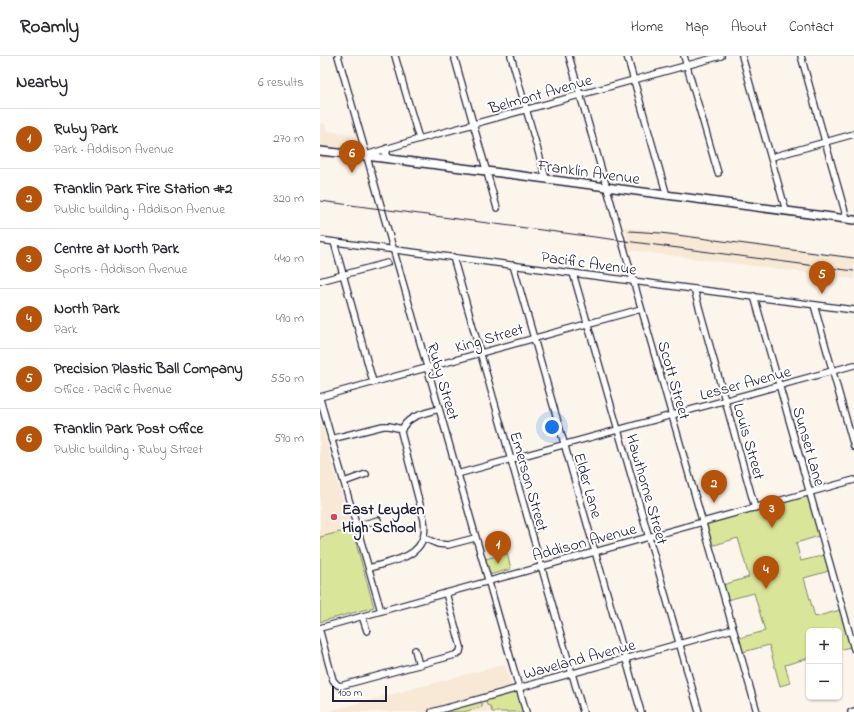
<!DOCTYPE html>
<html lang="en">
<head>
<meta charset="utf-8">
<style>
	:root { --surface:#fff; --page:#f7f7f7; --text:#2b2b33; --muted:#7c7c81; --line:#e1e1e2; --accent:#b45309 }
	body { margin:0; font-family:"Indie Flower",sans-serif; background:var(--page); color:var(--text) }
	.controls { position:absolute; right:12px; bottom:12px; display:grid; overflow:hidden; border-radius:6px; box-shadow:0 1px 3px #0004 }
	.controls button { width:36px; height:36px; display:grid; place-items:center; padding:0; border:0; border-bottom:1px solid var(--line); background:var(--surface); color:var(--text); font:20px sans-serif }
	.scale { position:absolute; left:12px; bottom:10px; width:55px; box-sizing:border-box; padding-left:4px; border:2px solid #22223b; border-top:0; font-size:11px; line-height:14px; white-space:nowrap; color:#22223b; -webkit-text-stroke:3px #fff; paint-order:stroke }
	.you { position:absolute; left:232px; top:371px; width:14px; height:14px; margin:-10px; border:3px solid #fff; border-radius:50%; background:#1a73e8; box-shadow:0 0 0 6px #1a73e833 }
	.badge { display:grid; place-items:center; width:26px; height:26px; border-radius:50%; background:var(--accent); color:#fff; font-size:13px; font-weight:700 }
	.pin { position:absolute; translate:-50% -33px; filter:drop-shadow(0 1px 2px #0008) }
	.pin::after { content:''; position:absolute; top:21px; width:14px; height:12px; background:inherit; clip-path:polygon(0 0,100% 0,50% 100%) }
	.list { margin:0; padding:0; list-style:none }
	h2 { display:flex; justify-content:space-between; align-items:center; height:52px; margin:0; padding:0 16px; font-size:17px }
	h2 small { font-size:13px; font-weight:400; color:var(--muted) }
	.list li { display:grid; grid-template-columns:26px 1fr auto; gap:12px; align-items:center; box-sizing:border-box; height:60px; padding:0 16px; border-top:1px solid var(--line) }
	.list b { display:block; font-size:15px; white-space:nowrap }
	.list p { margin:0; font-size:13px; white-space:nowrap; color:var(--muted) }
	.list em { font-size:13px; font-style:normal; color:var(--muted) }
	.map { position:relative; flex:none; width:534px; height:656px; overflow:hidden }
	header { display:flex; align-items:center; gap:24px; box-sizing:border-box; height:56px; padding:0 20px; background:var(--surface); border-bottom:1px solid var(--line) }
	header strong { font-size:19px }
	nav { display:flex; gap:22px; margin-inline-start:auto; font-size:14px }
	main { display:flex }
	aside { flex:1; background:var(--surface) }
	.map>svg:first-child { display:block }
	.built { fill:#f8e9d6 }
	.green { fill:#d9e699; stroke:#7e846a }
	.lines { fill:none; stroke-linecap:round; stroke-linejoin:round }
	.minor-casing { stroke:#22223b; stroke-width:8 }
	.major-casing { stroke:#22223b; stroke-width:10 }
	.minor { stroke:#fff; stroke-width:5.5 }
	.major { stroke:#fff; stroke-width:7 }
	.rail { stroke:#22223b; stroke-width:1 }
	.poi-dot { fill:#d1495b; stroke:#fff; stroke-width:1.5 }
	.labels { text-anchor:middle; stroke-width:4; stroke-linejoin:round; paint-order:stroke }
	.street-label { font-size:16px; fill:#22223b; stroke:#fff }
	.poi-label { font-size:16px; font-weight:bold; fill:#22223b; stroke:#fff; text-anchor:start }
</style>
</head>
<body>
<header>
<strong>Roamly</strong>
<nav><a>Home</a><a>Map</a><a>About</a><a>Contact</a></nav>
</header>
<main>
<aside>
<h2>Nearby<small>6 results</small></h2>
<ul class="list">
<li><span class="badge">1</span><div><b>Ruby Park</b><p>Park · Addison Avenue</p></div><em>270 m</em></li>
<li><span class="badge">2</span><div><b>Franklin Park Fire Station #2</b><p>Public building · Addison Avenue</p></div><em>320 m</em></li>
<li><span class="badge">3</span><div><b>Centre at North Park</b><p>Sports · Addison Avenue</p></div><em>440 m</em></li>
<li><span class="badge">4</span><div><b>North Park</b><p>Park</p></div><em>490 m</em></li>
<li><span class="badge">5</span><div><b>Precision Plastic Ball Company</b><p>Office · Pacific Avenue</p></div><em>550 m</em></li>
<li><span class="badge">6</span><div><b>Franklin Park Post Office</b><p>Public building · Ruby Street</p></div><em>590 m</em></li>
</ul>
</aside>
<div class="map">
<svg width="534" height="656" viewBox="0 0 534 656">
	<rect width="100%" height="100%" fill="#fcf5ec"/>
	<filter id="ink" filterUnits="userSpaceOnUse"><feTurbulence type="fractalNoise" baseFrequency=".025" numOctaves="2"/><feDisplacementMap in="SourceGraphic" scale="8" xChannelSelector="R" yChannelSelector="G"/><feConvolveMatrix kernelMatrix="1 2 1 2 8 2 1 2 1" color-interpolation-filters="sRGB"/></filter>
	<g filter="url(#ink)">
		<g class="built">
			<polygon points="0,67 5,68 7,75 36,78 40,94 0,104"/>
			<polygon points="304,171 534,201 534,223 308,194 305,184 308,184"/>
			<polygon points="0,365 24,448 26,448 54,551 0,566"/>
			<polygon points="185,608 200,656 5,656"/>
		</g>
		<g class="green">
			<polygon points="488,439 499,480 476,487 481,505 505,499 509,515 484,522 495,561 520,554 530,591 519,594 519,575 489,575 489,602 465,609 470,627 460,630 449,589 423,596 419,582 445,575 434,537 407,544 403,529 429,521 418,482 391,490 385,468"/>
			<polygon points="32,473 54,551 0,566 0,481"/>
			<polygon points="187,497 191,513 169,519 165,503"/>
			<polygon points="196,636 199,639 204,656 172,656 170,650 167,649 166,647 168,644"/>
			<polygon points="159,646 162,647 162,651 143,656 124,656"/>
		</g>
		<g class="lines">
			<defs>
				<g id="minor">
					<polyline points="18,0 206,656"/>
					<polyline points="75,0 99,83"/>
					<polyline points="134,0 177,152"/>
					<polyline points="191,0 226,123"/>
					<polyline points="249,0 437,656"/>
					<polyline points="307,0 347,140"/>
					<polyline points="364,0 398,117"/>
					<polyline points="422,0 466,155"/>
					<polyline points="481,0 527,163"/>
					<polyline points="46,99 99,83 401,0"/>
					<polyline points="452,101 534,78"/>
					<polyline points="0,184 534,254"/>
					<polyline points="14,186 53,326"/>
					<polyline points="133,201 263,656"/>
					<polyline points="193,209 321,656"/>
					<polyline points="253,217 379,656"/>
					<polyline points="0,225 67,207"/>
					<polyline points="374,233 435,452"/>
					<polyline points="434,240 534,593"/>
					<polyline points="494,249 534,391"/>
					<polyline points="0,341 321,253"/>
					<polyline points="0,343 61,555"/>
					<polyline points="11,383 63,370 69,370 82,373"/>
					<polyline points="137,418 534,309"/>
					<polyline points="24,426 46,418"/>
					<polyline points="37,470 58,464"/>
					<polyline points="104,482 118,488 128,489 155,482"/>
					<path d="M49,512C75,504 110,501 104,464L81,376C85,360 105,357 119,353"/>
					<polyline points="42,560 47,575"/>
					<polyline points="0,572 534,424"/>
					<path d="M0,576L13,624C15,627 17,629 20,630L135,599L140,596L141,591L126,537"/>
					<polyline points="95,594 99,609"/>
					<polyline points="112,656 413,573"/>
					<polyline points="531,656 534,655"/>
				</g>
				<g id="major">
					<polyline points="0,95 46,100 166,115 534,164"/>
					<polyline points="66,102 66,96 67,93"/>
				</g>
			</defs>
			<use href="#minor" class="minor-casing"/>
			<use href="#major" class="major-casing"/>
			<use href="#minor" class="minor"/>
			<use href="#major" class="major"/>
			<g class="rail">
				<polyline points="0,145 534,215"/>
				<polyline points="309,175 341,177 534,202"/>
			</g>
		</g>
	</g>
	<circle class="poi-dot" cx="14" cy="461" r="4"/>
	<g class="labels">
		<g class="street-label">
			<text transform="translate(220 37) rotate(-16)" y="6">Belmont Avenue</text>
			<text transform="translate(269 115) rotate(8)" y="6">Franklin Avenue</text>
			<text transform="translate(269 206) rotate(8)" y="6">Pacific Avenue</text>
			<text transform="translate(169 281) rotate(-16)" y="6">King Street</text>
			<text transform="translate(355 324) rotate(74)" y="6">Scott Street</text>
			<text transform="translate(124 325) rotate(74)" y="6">Ruby Street</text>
			<text transform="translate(425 326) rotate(-15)" y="6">Lesser Avenue</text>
			<text transform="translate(430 385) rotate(74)" y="6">Louis Street</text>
			<text transform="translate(490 390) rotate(74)" y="6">Sunset Lane</text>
			<text transform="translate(210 425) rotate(74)" y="6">Emerson Street</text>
			<text transform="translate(269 429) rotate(74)" y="6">Elder Lane</text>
			<text transform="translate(328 433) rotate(74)" y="6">Hawthorne Street</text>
			<text transform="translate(264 485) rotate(-15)" y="6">Addison Avenue</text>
			<text transform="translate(259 602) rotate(-15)" y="6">Waveland Avenue</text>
		</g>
		<g class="poi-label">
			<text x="22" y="458">East Leyden<tspan x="22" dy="18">High School</tspan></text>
		</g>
	</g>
</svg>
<div class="controls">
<button>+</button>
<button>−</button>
</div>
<div class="scale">100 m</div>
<div class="you"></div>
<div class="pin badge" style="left:178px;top:508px">1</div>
<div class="pin badge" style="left:394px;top:447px">2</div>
<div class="pin badge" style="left:452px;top:472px">3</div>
<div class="pin badge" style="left:446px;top:533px">4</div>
<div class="pin badge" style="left:502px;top:238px">5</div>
<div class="pin badge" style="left:32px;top:117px">6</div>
</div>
</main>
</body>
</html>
